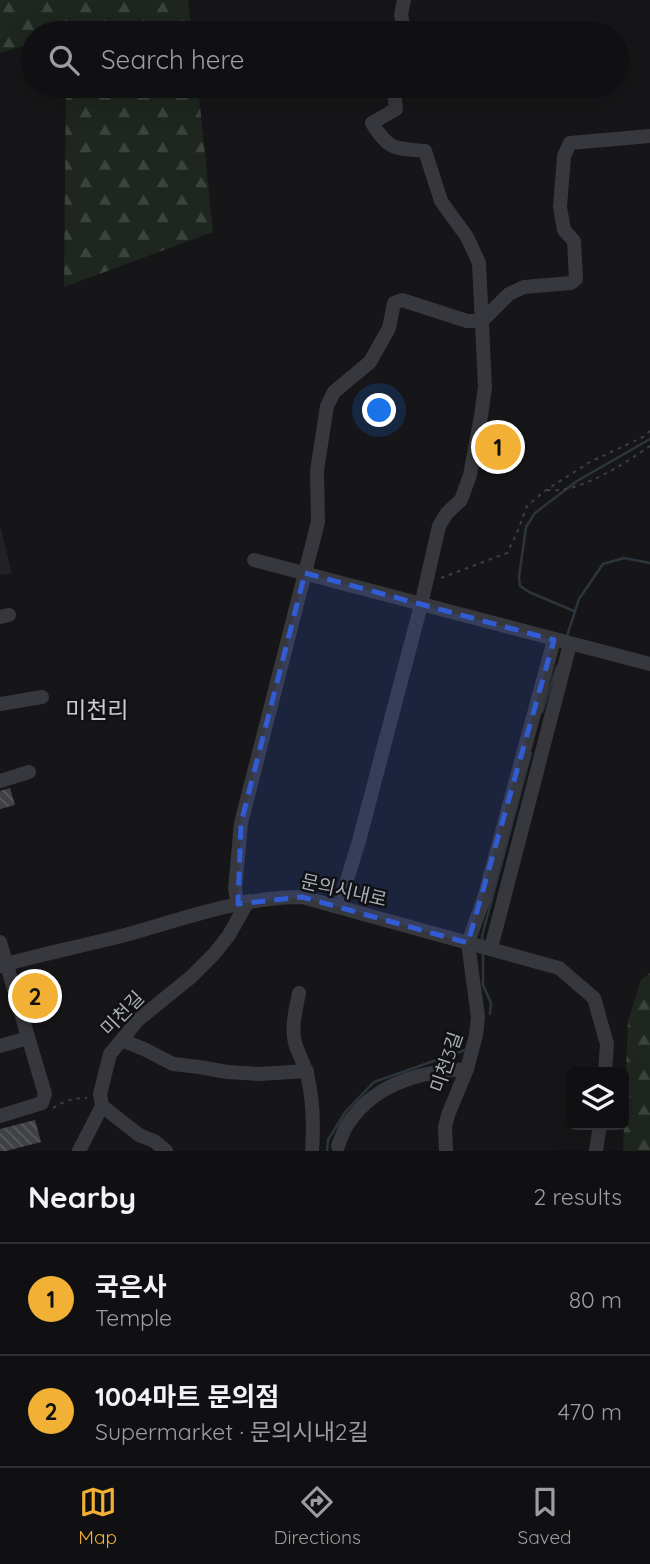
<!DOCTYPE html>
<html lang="en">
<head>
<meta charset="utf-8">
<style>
	:root { --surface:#101012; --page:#1e1e20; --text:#f1f3f6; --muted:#9c9d9f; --line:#303032; --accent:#f2b134 }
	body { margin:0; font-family:Quicksand,"Noto Sans KR",sans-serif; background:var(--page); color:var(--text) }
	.controls { position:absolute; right:21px; bottom:21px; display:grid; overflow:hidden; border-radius:10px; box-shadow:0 7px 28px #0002 }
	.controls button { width:63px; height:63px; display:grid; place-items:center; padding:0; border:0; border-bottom:2px solid var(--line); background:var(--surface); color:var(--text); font:35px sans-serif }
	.you { position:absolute; left:380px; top:411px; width:24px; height:24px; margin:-18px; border:5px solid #fff; border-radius:50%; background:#1a73e8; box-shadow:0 0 0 10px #1a73e833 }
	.badge { display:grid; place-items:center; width:46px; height:46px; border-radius:50%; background:var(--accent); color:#111; font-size:23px; font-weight:700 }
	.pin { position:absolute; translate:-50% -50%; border:4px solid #fff; box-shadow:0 2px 7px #0006 }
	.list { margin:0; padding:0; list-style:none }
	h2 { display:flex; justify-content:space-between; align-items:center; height:91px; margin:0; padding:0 28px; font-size:30px }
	h2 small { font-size:23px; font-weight:400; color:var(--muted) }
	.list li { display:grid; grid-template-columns:46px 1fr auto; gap:21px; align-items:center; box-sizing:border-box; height:112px; padding:0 28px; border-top:2px solid var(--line) }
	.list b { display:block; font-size:26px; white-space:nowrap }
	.list p { margin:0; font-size:23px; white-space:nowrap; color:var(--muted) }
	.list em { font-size:23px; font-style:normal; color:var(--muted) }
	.icon { flex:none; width:38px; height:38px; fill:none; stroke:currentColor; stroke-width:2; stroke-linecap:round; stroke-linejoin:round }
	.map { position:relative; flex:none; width:650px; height:1151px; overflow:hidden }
	.search { position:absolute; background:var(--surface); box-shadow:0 7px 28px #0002; left:21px; right:21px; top:21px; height:77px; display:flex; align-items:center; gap:18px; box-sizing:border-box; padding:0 24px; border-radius:38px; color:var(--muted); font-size:26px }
	.sheet { height:315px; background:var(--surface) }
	nav { display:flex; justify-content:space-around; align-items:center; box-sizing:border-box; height:98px; border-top:2px solid var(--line); background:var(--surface); font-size:19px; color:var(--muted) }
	nav a { display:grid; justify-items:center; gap:4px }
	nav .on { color:var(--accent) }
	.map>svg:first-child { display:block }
	.built { fill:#222225 }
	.forest { fill:url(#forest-firs) }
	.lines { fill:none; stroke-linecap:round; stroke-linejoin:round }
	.stream { stroke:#2c353c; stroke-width:2.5 }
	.building { fill:url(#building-back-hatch) }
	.path { stroke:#3d3f44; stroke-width:2; stroke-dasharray:3.5 5; stroke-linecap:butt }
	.minor { stroke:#37383d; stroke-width:14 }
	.marked { fill:#325cd3; fill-opacity:0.2; stroke:#325cd3; stroke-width:5; stroke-dasharray:14 9; stroke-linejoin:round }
	.labels { text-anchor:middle; stroke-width:5; stroke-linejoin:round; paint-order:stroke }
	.street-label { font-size:19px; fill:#a8adb8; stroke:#111113 }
	.quarter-label { font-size:23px; fill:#c9ccd4; stroke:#111113 }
</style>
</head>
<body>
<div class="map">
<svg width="650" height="1151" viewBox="0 0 650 1151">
	<defs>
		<pattern id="forest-firs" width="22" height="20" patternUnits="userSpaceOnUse" patternTransform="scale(1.75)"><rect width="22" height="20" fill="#1e261f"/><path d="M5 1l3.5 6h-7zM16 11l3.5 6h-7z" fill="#3c433d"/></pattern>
		<pattern id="building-back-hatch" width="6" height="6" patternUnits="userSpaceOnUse" patternTransform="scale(1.75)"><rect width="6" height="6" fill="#404145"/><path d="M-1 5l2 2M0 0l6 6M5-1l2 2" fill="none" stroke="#595a5e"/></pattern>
	</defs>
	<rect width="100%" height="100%" fill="#161618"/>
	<polygon class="built" points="0,525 12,574 0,575"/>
	<g class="forest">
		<polygon points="0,0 188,0 192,33 33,33 33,43 0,53"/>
		<polygon points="66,86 198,86 213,232 64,287"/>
		<polygon points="650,973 650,1151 623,1151 628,1021 641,980"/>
	</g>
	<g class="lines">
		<g class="stream">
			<polyline points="574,611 529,592 520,586 519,577 526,527 535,513 577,481 650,439"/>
			<polyline points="567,636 579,599 603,564 624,558 650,563"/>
			<polyline points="542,712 557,666"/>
			<polyline points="483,943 482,936 531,753"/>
			<polyline points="483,953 483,985 491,1003 490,1014"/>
			<polyline points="327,1151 328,1140 346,1111 374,1082 465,1050"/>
		</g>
	</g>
	<g class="building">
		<polygon points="10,788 15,805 0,809 0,791"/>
		<polygon points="42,977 52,1006 31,1014 23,984"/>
		<polygon points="35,1120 41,1142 6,1151 0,1151 0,1129"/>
	</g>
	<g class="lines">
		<g class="path">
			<path d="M547,490C578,494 624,464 650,446"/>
			<polyline points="441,578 507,553 517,533 527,506 546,490 590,462 643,437 650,431"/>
			<path d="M53,1108C64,1101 73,1098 87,1098"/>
		</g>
		<g class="minor">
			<polyline points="404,0 401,15 405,33"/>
			<polyline points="254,560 650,664"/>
			<polyline points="0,617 9,615"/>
			<polyline points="0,704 42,697"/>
			<polyline points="0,781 29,772"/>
			<polyline points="238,904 235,889 241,823 318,522 317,470 327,406 334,392 370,362 389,328 394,303 402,300 467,321 482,321 509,294 524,287 571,283 576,279 574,241 564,230 560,207 564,156 570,143 650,136"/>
			<path d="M339,906L359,841L421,605L439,526L447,513L461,500L470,475L481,416L485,387L479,263L467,237L441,201L425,151C395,148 389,151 372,123L396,109L394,91L395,86"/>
			<polyline points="0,942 45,1094 42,1103 0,1116"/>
			<polyline points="491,948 570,644"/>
			<path d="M0,966C41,954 83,946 125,935C183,919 242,897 302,897L559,968L594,998L607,1044L605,1072"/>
			<path d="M299,993C296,1009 291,1026 295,1043C298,1053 304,1063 307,1074C313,1099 314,1125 312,1151"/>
			<polyline points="122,1040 146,1050 173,1064 199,1067 227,1072 259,1074 307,1071"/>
			<polyline points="0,1046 28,1038"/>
			<path d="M338,1146C341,1138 344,1128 350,1121C377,1082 423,1071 467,1069"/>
			<polyline points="79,1151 102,1106"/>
			<polyline points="166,1151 154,1141 139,1135 102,1106 100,1094 110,1054 138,1020 191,977 214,954 229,935 248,901"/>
			<polyline points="446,1151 445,1127 448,1115 467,1069 476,1035 478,1017 468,943 484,898 554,640"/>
			<polyline points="596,1151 600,1125"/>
		</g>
	</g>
	<path class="marked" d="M305,573L554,640L468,943L302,897L238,904L241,823Z"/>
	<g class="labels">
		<g class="street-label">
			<text transform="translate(344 890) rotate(13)" y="7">문의시내로</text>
			<text transform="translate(122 1013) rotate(-46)" y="7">미천길</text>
			<text transform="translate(446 1062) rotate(-71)" y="7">미천3길</text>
		</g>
		<g class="quarter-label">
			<text x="97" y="718">미천리</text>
		</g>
	</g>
</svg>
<div class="controls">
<button><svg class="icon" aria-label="layers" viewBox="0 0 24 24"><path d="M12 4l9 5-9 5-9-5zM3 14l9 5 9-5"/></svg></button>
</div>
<div class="you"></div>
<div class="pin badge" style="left:498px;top:447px">1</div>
<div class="pin badge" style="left:35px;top:996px">2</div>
<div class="search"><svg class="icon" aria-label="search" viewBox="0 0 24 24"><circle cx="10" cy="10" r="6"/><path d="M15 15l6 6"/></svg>Search here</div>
</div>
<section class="sheet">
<h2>Nearby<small>2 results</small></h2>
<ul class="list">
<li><span class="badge">1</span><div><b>국은사</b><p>Temple</p></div><em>80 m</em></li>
<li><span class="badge">2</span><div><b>1004마트 문의점</b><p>Supermarket · 문의시내2길</p></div><em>470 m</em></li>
</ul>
</section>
<nav>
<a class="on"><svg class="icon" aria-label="map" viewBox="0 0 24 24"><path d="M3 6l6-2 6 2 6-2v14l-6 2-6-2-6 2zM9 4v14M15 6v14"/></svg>Map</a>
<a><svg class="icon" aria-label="directions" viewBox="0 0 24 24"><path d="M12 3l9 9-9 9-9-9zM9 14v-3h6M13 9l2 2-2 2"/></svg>Directions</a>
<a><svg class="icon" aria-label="saved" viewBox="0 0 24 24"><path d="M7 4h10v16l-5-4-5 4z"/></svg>Saved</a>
</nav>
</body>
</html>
